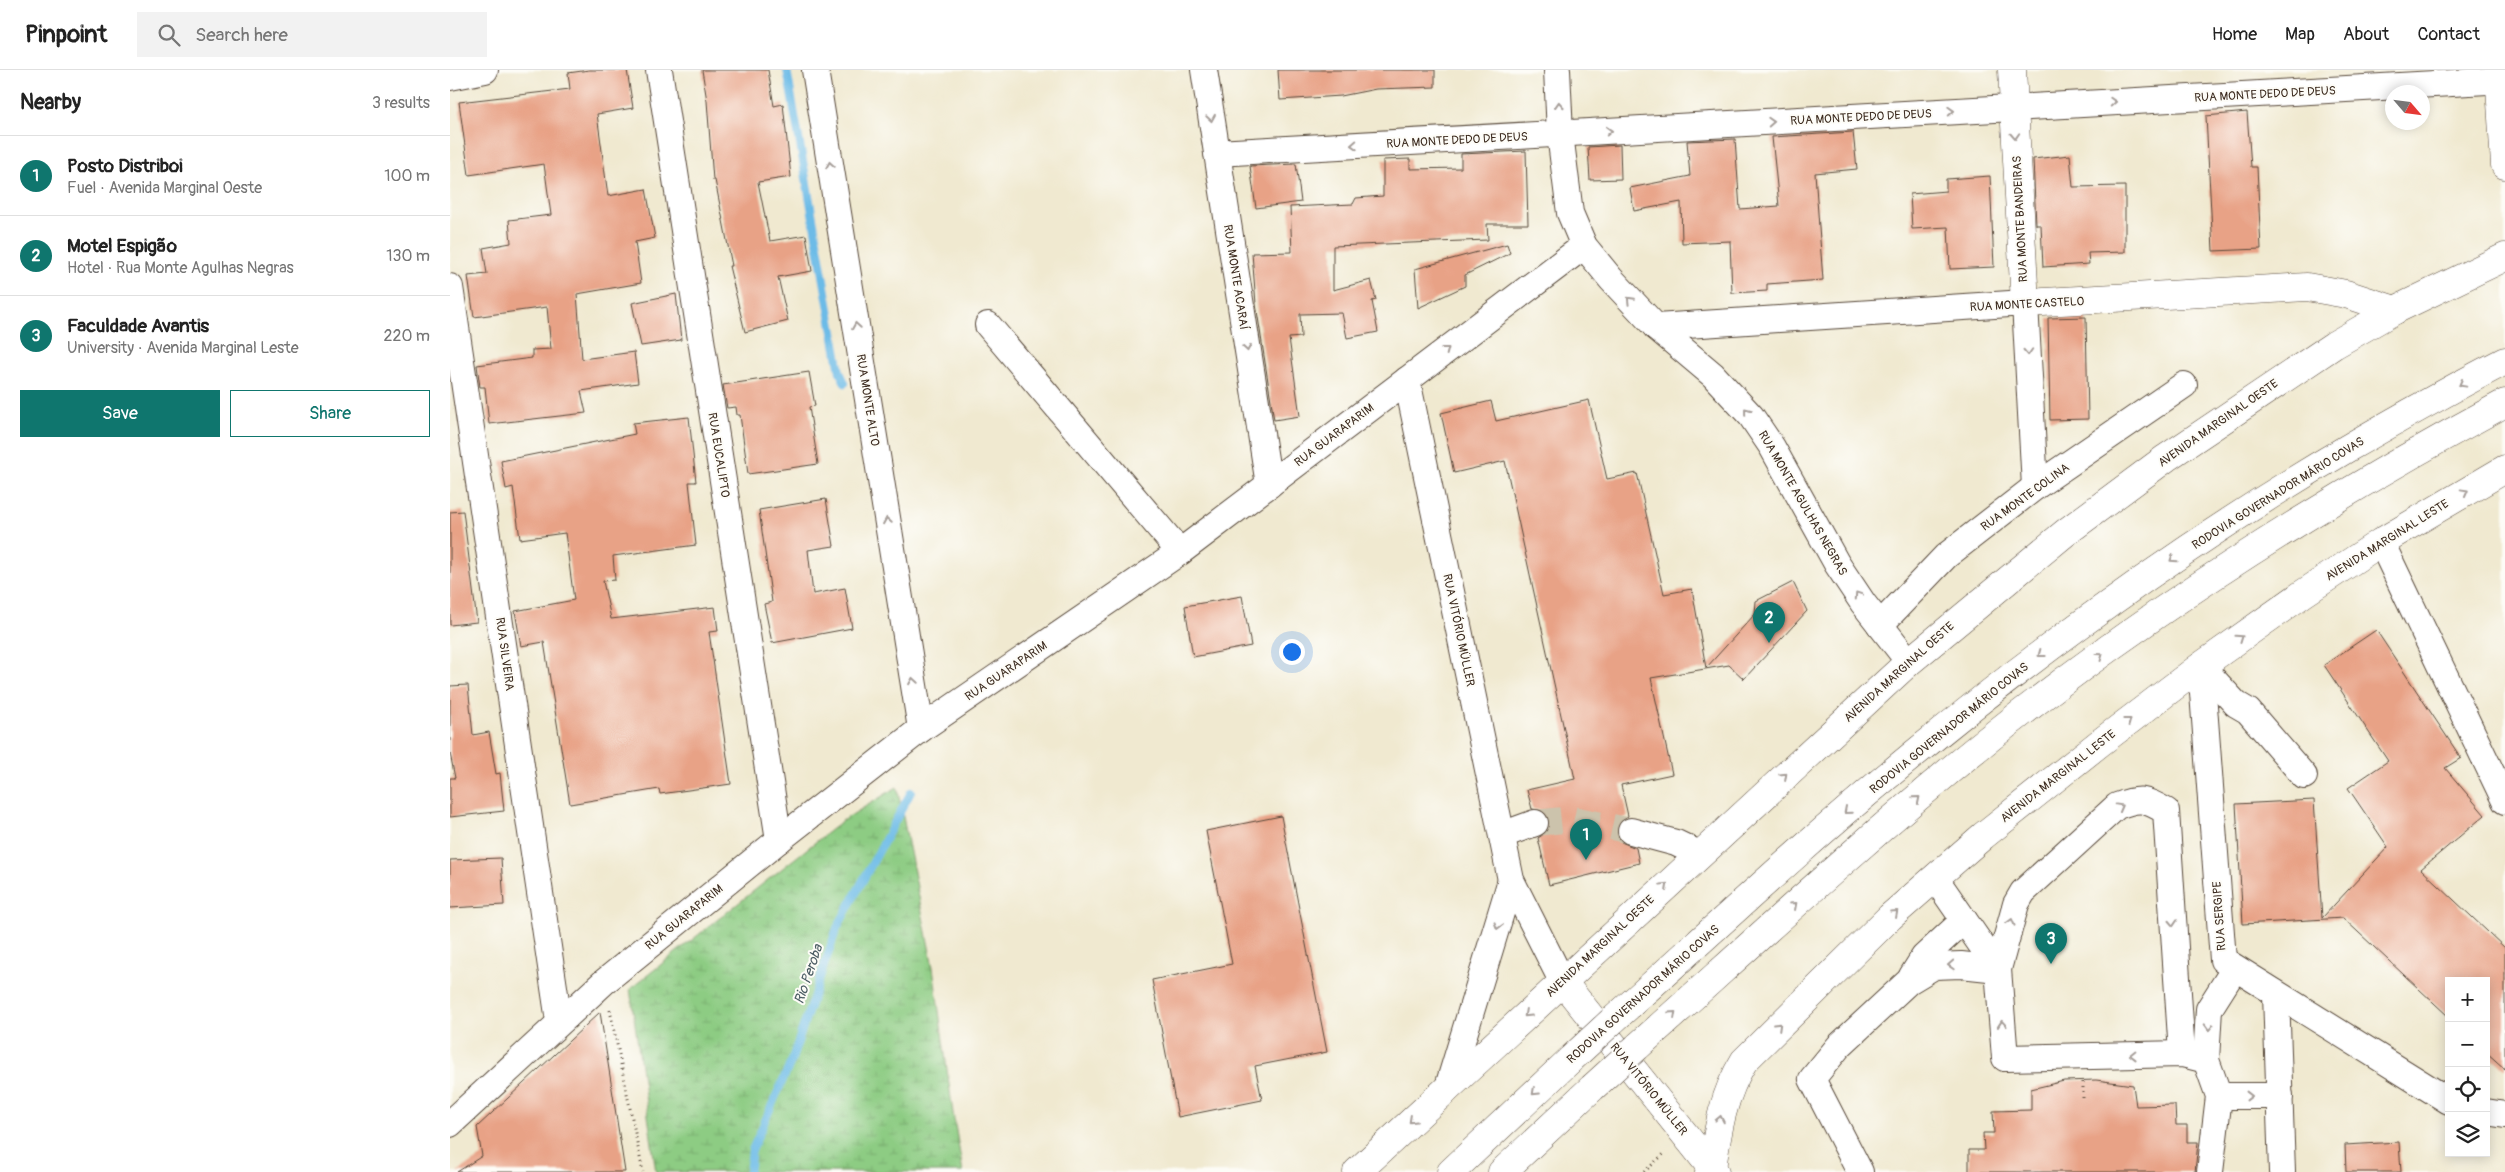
<!DOCTYPE html>
<html lang="en">
<head>
<meta charset="utf-8">
<style>
	:root { --surface:#fff; --page:#f2f2f2; --text:#222; --muted:#767676; --line:#e0e0e0; --accent:#0f766e }
	body { margin:0; font-family:Pangolin,sans-serif; background:var(--page); color:var(--text) }
	.controls { position:absolute; right:15px; bottom:15px; display:grid; overflow:hidden; border-radius:0px; box-shadow:0 2px 12px #0003 }
	.controls button { width:45px; height:45px; display:grid; place-items:center; padding:0; border:0; border-bottom:1px solid var(--line); background:var(--surface); color:var(--text); font:25px sans-serif }
	.compass { position:absolute; left:1935px; top:15px; width:45px; height:45px; border-radius:50%; background:var(--surface); box-shadow:0 2px 12px #0003; rotate:118deg }
	.you { position:absolute; left:841px; top:581px; width:18px; height:18px; margin:-12px; border:4px solid #fff; border-radius:50%; background:#1a73e8; box-shadow:0 0 0 8px #1a73e833 }
	.badge { display:grid; place-items:center; width:32px; height:32px; border-radius:50%; background:var(--accent); color:#fff; font-size:16px; font-weight:700 }
	.pin { position:absolute; translate:-50% -41px; filter:drop-shadow(0 1px 2px #0008) }
	.pin::after { content:''; position:absolute; top:26px; width:18px; height:15px; background:inherit; clip-path:polygon(0 0,100% 0,50% 100%) }
	.list { margin:0; padding:0; list-style:none }
	h2 { display:flex; justify-content:space-between; align-items:center; height:65px; margin:0; padding:0 20px; font-size:21px }
	h2 small { font-size:16px; font-weight:400; color:var(--muted) }
	.list li { display:grid; grid-template-columns:32px 1fr auto; gap:15px; align-items:center; box-sizing:border-box; height:80px; padding:0 20px; border-top:1px solid var(--line) }
	.list b { display:block; font-size:19px; white-space:nowrap }
	.list p { margin:0; font-size:16px; white-space:nowrap; color:var(--muted) }
	.list em { font-size:16px; font-style:normal; color:var(--muted) }
	.actions { display:flex; gap:10px; padding:15px 20px }
	.actions a { flex:1; padding:11px 0; border:1px solid var(--accent); border-radius:0px; text-align:center; font-size:18px; color:var(--accent) }
	.actions .main { background:var(--accent); color:#fff }
	.icon { flex:none; width:28px; height:28px; fill:none; stroke:currentColor; stroke-width:2; stroke-linecap:round; stroke-linejoin:round }
	.map { position:relative; flex:none; width:2055px; height:1102px; overflow:hidden }
	header { display:flex; align-items:center; gap:30px; box-sizing:border-box; height:70px; padding:0 25px; background:var(--surface); border-bottom:1px solid var(--line) }
	header strong { font-size:24px }
	nav { display:flex; gap:28px; margin-inline-start:auto; font-size:18px }
	.search { width:350px; height:45px; background:var(--page); display:flex; align-items:center; gap:12px; box-sizing:border-box; padding:0 18px; border-radius:0px; color:var(--muted); font-size:19px }
	main { display:flex }
	aside { flex:1; background:var(--surface) }
	.map>svg:first-child { display:block }
	.wetland { fill:url(#wetland-marsh); stroke:#647b50 }
	.lines { fill:none; stroke-linecap:round; stroke-linejoin:round }
	.stream { stroke:#6cbbe7; stroke-width:8 }
	.building { fill:#e8a286 }
	.minor-tunnel { stroke:#ccc3ac; stroke-width:26; stroke-dasharray:26 13; stroke-linecap:butt }
	.minor-casing { stroke:#564739; stroke-width:28 }
	.major-casing { stroke:#564739; stroke-width:29 }
	.highway-casing { stroke:#564739; stroke-width:29 }
	.path { stroke:#564739; stroke-width:3; stroke-dasharray:1 4; stroke-linecap:butt }
	.minor { stroke:#fff; stroke-width:26 }
	.major { stroke:#fff; stroke-width:28 }
	.highway { stroke:#fff; stroke-width:28 }
	.highway-bridge-casing { stroke:#564739; stroke-width:29; stroke-linecap:butt }
	.highway-bridge { stroke:#fff; stroke-width:28 }
	.oneway { stroke:#a79f9a }
	.labels { text-anchor:middle; stroke-width:4; stroke-linejoin:round; paint-order:stroke }
	.street-label { font-size:12px; fill:#3b2a1e; stroke:#fdfcf7 }
	.water-label { font-size:14px; font-style:italic; fill:#4c5d64; stroke:#fdfcf7 }
</style>
</head>
<body>
<header>
<strong>Pinpoint</strong>
<div class="search"><svg class="icon" aria-label="search" viewBox="0 0 24 24"><circle cx="10" cy="10" r="6"/><path d="M15 15l6 6"/></svg>Search here</div>
<nav><a>Home</a><a>Map</a><a>About</a><a>Contact</a></nav>
</header>
<main>
<aside>
<h2>Nearby<small>3 results</small></h2>
<ul class="list">
<li><span class="badge">1</span><div><b>Posto Distriboi</b><p>Fuel · Avenida Marginal Oeste</p></div><em>100 m</em></li>
<li><span class="badge">2</span><div><b>Motel Espigão</b><p>Hotel · Rua Monte Agulhas Negras</p></div><em>130 m</em></li>
<li><span class="badge">3</span><div><b>Faculdade Avantis</b><p>University · Avenida Marginal Leste</p></div><em>220 m</em></li>
</ul>
<div class="actions"><a class="main">Save</a><a>Share</a></div>
</aside>
<div class="map">
<svg width="2055" height="1102" viewBox="0 0 2055 1102">
	<defs>
		<pattern id="wetland-marsh" width="20" height="14" patternUnits="userSpaceOnUse" patternTransform="scale(1.25)"><rect width="20" height="14" fill="#8dcc83"/><path d="M1 5h8M5 5V1M11 12h8M15 12V8" fill="none" stroke="#7baf71"/></pattern>
	</defs>
	<rect width="100%" height="100%" fill="#fdfcf7"/>
	<filter id="ink" filterUnits="userSpaceOnUse"><feTurbulence type="fractalNoise" baseFrequency=".02" numOctaves="2"/><feDisplacementMap in="SourceGraphic" scale="10" xChannelSelector="R" yChannelSelector="G"/><feConvolveMatrix kernelMatrix="1 2 1 2 8 2 1 2 1" color-interpolation-filters="sRGB"/></filter>
	<filter id="wash" filterUnits="userSpaceOnUse"><feTurbulence type="fractalNoise" baseFrequency=".0096" numOctaves="4" result="noise"/><feDisplacementMap in="SourceGraphic" scale="20" xChannelSelector="R" yChannelSelector="G"/><feGaussianBlur stdDeviation="1.12" result="paint"/><feColorMatrix in="noise" values="0 0 0 0 0 0 0 0 0 0 0 0 0 0 0 0 0 1.4 0 .05"/><feComposite in="paint" operator="in"/></filter>
	<g filter="url(#wash)">
		<rect width="100%" height="100%" fill="#f0e9d0"/>
		<polygon class="wetland" points="447,717 483,897 503,1043 513,1102 206,1102 180,919 392,751"/>
		<g class="lines">
			<g class="stream">
				<polyline points="337,0 390,302 395,313"/>
				<polyline points="299,1102 302,1080 341,992 387,858 461,722"/>
			</g>
		</g>
		<g id="blocks">
			<g class="building">
				<polygon points="139,0 177,0 183,38 147,44 158,126 196,119 205,168 185,172 191,213 127,224 132,289 184,282 188,313 131,321 136,343 39,354 35,317 30,317 27,295 82,288 82,280 101,279 97,237 24,247 18,206 37,204 33,178 61,173 59,150 101,145 94,94 19,105 9,32 120,19 118,3"/>
				<polygon points="252,0 318,0 324,36 333,34 341,107 308,112 320,171 356,165 362,201 328,207 338,251 295,262 279,196 282,196 265,110 263,110 257,31"/>
				<polygon points="828,0 985,0 985,17 926,19 891,26 830,30"/>
				<polygon points="1797,42 1801,97 1807,97 1811,179 1763,181 1756,46"/>
				<polygon points="1403,62 1407,99 1365,103 1373,210 1317,214 1317,221 1282,223 1280,171 1232,173 1231,132 1184,141 1180,118 1240,106 1237,71 1285,69 1290,139 1329,136 1322,67"/>
				<polygon points="1170,75 1171,109 1140,110 1138,77"/>
				<polygon points="1076,81 1078,154 1037,154 1038,170 883,176 883,220 921,210 926,230 922,231 928,262 897,268 892,243 850,244 851,267 839,268 850,346 824,350 806,234 802,183 842,182 840,137 903,134 906,128 933,126 933,90 960,89 960,99 1011,98 1011,84"/>
				<polygon points="1620,85 1623,117 1675,116 1675,182 1638,183 1639,194 1593,197 1591,155 1586,155 1583,89"/>
				<polygon points="846,94 851,132 806,138 800,96"/>
				<polygon points="1540,106 1544,197 1500,199 1498,157 1462,159 1460,124 1496,121 1496,109"/>
				<polygon points="1057,174 1060,183 1015,205 1015,216 968,238 965,199"/>
				<polygon points="226,224 231,270 191,276 182,233"/>
				<polygon points="1636,247 1638,349 1600,350 1598,248"/>
				<polygon points="359,302 365,336 359,337 368,394 298,404 290,345 287,345 286,337 277,338 273,315"/>
				<polygon points="1139,330 1157,409 1187,403 1214,524 1242,519 1256,598 1305,544 1306,531 1343,512 1357,541 1294,609 1279,595 1201,608 1222,704 1171,715 1178,746 1170,751 1167,757 1166,764 1171,772 1186,778 1189,793 1099,815 1088,768 1097,762 1100,756 1099,748 1094,741 1082,739 1077,720 1125,709 1055,391 1004,403 991,343 1041,331 1046,351"/>
				<polygon points="239,347 246,412 239,412 246,475 163,486 165,510 153,511 161,549 265,537 268,561 259,562 281,714 210,724 209,719 120,734 94,572 71,576 65,541 124,530 115,463 70,469 63,417 56,419 51,391 185,364 183,353"/>
				<polygon points="376,429 384,476 358,480 363,524 395,518 402,558 322,573 314,534 322,532 309,440"/>
				<polygon points="13,441 27,552 0,555 0,442"/>
				<polygon points="792,526 801,576 743,587 735,536"/>
				<polygon points="1926,560 2011,688 1995,698 2035,745 1971,799 2055,878 2055,999 2036,982 2036,911 1999,911 1999,947 1893,848 1793,854 1786,734 1864,730 1872,848 1938,777 1898,718 1938,691 1874,595"/>
				<polygon points="18,615 23,665 39,662 46,704 50,703 54,741 0,747 0,708 5,708 0,683 0,616"/>
				<polygon points="831,746 877,982 805,996 812,1030 728,1047 702,910 782,894 756,761"/>
				<polygon points="51,788 54,835 0,838 0,790"/>
				<polygon points="150,942 175,1102 7,1102 32,1086 27,1057"/>
				<polygon points="1646,1010 1683,1015 1686,1036 1725,1035 1726,1055 1737,1055 1737,1072 1748,1072 1745,1102 1519,1102 1519,1080 1534,1080 1533,1063 1544,1063 1543,1041 1581,1040 1581,1019 1614,1011"/>
				<polygon points="1949,1072 1951,1102 1896,1102 1895,1075"/>
			</g>
		</g>
	</g>
	<g filter="url(#ink)">
		<use href="#blocks" fill-opacity="0" stroke="#564739" stroke-width="1"/>
		<g class="lines">
			<polyline class="minor-tunnel" points="1085,753 1123,749 1181,761"/>
			<defs>
				<g id="minor">
					<polyline points="209,0 329,770"/>
					<polyline points="365,0 471,659"/>
					<polyline points="754,0 819,415"/>
					<polyline points="1107,0 1110,64 1120,143 1134,176 1161,209 1206,257 1263,305 1301,346 1322,377 1387,494 1413,533 1459,592"/>
					<polyline points="0,7 35,0"/>
					<polyline points="767,83 2055,10"/>
					<polyline points="0,217 109,951"/>
					<polyline points="538,255 730,482"/>
					<polyline points="1206,257 1575,233 1585,417"/>
					<polyline points="957,310 1061,810 1112,911"/>
					<polyline points="1931,472 2055,731"/>
					<polyline points="1430,555 1496,486 1585,417 1734,315"/>
					<polyline points="1751,596 1773,890 1999,1031"/>
					<polyline points="1751,596 1786,634 1798,641 1854,706"/>
					<polyline points="1181,761 1226,773 1249,784"/>
					<polyline points="1052,765 1085,753"/>
					<polyline points="1485,808 1548,899 1555,988 1732,984 1756,990"/>
					<polyline points="1462,906 1474,887 1514,850"/>
					<polyline points="1826,924 1832,1102"/>
					<polyline points="998,1017 1061,810"/>
					<polyline points="1769,1026 1830,1026"/>
					<polyline points="2036,1042 2055,1045"/>
					<polyline points="0,1054 154,912 329,770 471,659 730,482 1134,176"/>
					<path d="M1410,1102L1362,1009L1389,976L1459,911L1484,896L1511,895L1548,899L1566,834L1573,822L1667,736C1691,727 1694,729 1716,741L1732,984"/>
					<polyline points="1760,1102 1769,1026 1756,990 1759,939 1785,898"/>
				</g>
				<g id="major">
					<polyline points="1562,0 1575,233 1857,217 1896,224 1945,240"/>
					<polyline points="2049,0 2055,95"/>
					<polyline points="1112,911 1265,1102"/>
					<polyline points="907,1102 1459,592 1615,463 1716,388 1884,275 1945,240 2055,187"/>
					<path d="M1259,1102L1262,1098C1268,1059 1273,1025 1294,991L1440,847L1533,766L1651,672L1751,596L1854,523L1931,472L2055,399"/>
				</g>
				<g id="highway">
					<path d="M1162,951C1262,861 1360,769 1464,684C1601,571 1745,468 1898,378C1950,348 2002,318 2055,291"/>
					<path d="M1187,977C1301,875 1412,771 1531,675C1694,544 1871,432 2055,333"/>
					<polyline points="1001,1102 1121,989"/>
					<polyline points="1052,1102 1142,1018"/>
				</g>
			</defs>
			<use href="#minor" class="minor-casing"/>
			<use href="#major" class="major-casing"/>
			<use href="#highway" class="highway-casing"/>
			<g class="path">
				<polyline points="160,940 193,1102"/>
				<polyline points="1633,1012 1633,1028"/>
				<polyline points="1194,1102 1216,1082"/>
			</g>
			<use href="#minor" class="minor"/>
			<use href="#major" class="major"/>
			<use href="#highway" class="highway"/>
			<defs>
				<g id="highway-bridge">
					<polyline points="1121,989 1162,951"/>
					<polyline points="1142,1018 1187,977"/>
				</g>
			</defs>
			<use href="#highway-bridge" class="highway-bridge-casing"/>
			<use href="#highway-bridge" class="highway-bridge"/>
		</g>
		<defs><path id="oneway-chevron" d="M-2-3.5L2.5 0L-2 3.5" fill="none" stroke-width="1.6" stroke-linecap="round" stroke-linejoin="round" transform="scale(1.25)"/></defs>
		<g class="oneway">
			<use href="#oneway-chevron" transform="translate(1663 32) rotate(-3)"/>
			<use href="#oneway-chevron" transform="translate(1109 35) rotate(-93)"/>
			<use href="#oneway-chevron" transform="translate(1501 41) rotate(-3)"/>
			<use href="#oneway-chevron" transform="translate(761 48) rotate(81)"/>
			<use href="#oneway-chevron" transform="translate(1321 52) rotate(-3)"/>
			<use href="#oneway-chevron" transform="translate(1159 61) rotate(-3)"/>
			<use href="#oneway-chevron" transform="translate(1565 66) rotate(87)"/>
			<use href="#oneway-chevron" transform="translate(904 75) rotate(177)"/>
			<use href="#oneway-chevron" transform="translate(380 95) rotate(-99)"/>
			<use href="#oneway-chevron" transform="translate(1180 230) rotate(-134)"/>
			<use href="#oneway-chevron" transform="translate(406 256) rotate(-99)"/>
			<use href="#oneway-chevron" transform="translate(797 278) rotate(81)"/>
			<use href="#oneway-chevron" transform="translate(996 280) rotate(-37)"/>
			<use href="#oneway-chevron" transform="translate(1578 282) rotate(87)"/>
			<use href="#oneway-chevron" transform="translate(2012 314) rotate(151)"/>
			<use href="#oneway-chevron" transform="translate(1297 341) rotate(-129)"/>
			<use href="#oneway-chevron" transform="translate(2015 422) rotate(-29)"/>
			<use href="#oneway-chevron" transform="translate(437 451) rotate(-99)"/>
			<use href="#oneway-chevron" transform="translate(1723 489) rotate(145)"/>
			<use href="#oneway-chevron" transform="translate(1408 525) rotate(-124)"/>
			<use href="#oneway-chevron" transform="translate(1790 568) rotate(-35)"/>
			<use href="#oneway-chevron" transform="translate(1591 584) rotate(143)"/>
			<use href="#oneway-chevron" transform="translate(1650 586) rotate(-36)"/>
			<use href="#oneway-chevron" transform="translate(463 611) rotate(-99)"/>
			<use href="#oneway-chevron" transform="translate(1678 651) rotate(-37)"/>
			<use href="#oneway-chevron" transform="translate(1334 706) rotate(-43)"/>
			<use href="#oneway-chevron" transform="translate(1467 729) rotate(-40)"/>
			<use href="#oneway-chevron" transform="translate(1670 737) rotate(-29)"/>
			<use href="#oneway-chevron" transform="translate(1397 741) rotate(139)"/>
			<use href="#oneway-chevron" transform="translate(1215 816) rotate(-43)"/>
			<use href="#oneway-chevron" transform="translate(1344 835) rotate(-42)"/>
			<use href="#oneway-chevron" transform="translate(1445 843) rotate(-42)"/>
			<use href="#oneway-chevron" transform="translate(1561 852) rotate(-74)"/>
			<use href="#oneway-chevron" transform="translate(1723 853) rotate(87)"/>
			<use href="#oneway-chevron" transform="translate(1048 856) rotate(106)"/>
			<use href="#oneway-chevron" transform="translate(1501 895) rotate(177)"/>
			<use href="#oneway-chevron" transform="translate(1077 944) rotate(137)"/>
			<use href="#oneway-chevron" transform="translate(1223 944) rotate(-42)"/>
			<use href="#oneway-chevron" transform="translate(1552 954) rotate(-95)"/>
			<use href="#oneway-chevron" transform="translate(1328 956) rotate(-44)"/>
			<use href="#oneway-chevron" transform="translate(1759 957) rotate(92)"/>
			<use href="#oneway-chevron" transform="translate(1683 985) rotate(179)"/>
			<use href="#oneway-chevron" transform="translate(1085 1022) rotate(137)"/>
			<use href="#oneway-chevron" transform="translate(1799 1026)"/>
			<use href="#oneway-chevron" transform="translate(1270 1049) rotate(-79)"/>
			<use href="#oneway-chevron" transform="translate(962 1050) rotate(137)"/>
		</g>
	</g>
	<g class="labels">
		<g class="street-label">
			<text transform="translate(1815 24) rotate(-3)" y="4">RUA MONTE DEDO DE DEUS</text>
			<text transform="translate(1411 47) rotate(-3)" y="4">RUA MONTE DEDO DE DEUS</text>
			<text transform="translate(1007 70) rotate(-3)" y="4">RUA MONTE DEDO DE DEUS</text>
			<text transform="translate(1570 149) rotate(-93)" y="4">RUA MONTE BANDEIRAS</text>
			<text transform="translate(786 207) rotate(81)" y="4">RUA MONTE ACARAÍ</text>
			<text transform="translate(1577 234) rotate(-3)" y="4">RUA MONTE CASTELO</text>
			<text transform="translate(418 330) rotate(81)" y="4">RUA MONTE ALTO</text>
			<text transform="translate(1768 353) rotate(-35)" y="4">AVENIDA MARGINAL OESTE</text>
			<text transform="translate(884 365) rotate(-37)" y="4">RUA GUARAPARIM</text>
			<text transform="translate(269 385) rotate(81)" y="4">RUA EUCALIPTO</text>
			<text transform="translate(1828 423) rotate(-32)" y="4">RODOVIA GOVERNADOR MÁRIO COVAS</text>
			<text transform="translate(1575 427) rotate(-36)" y="4">RUA MONTE COLINA</text>
			<text transform="translate(1353 433) rotate(60)" y="4">RUA MONTE AGULHAS NEGRAS</text>
			<text transform="translate(1937 470) rotate(-32)" y="4">AVENIDA MARGINAL LESTE</text>
			<text transform="translate(1009 560) rotate(78)" y="4">RUA VITÓRIO MÜLLER</text>
			<text transform="translate(55 584) rotate(82)" y="4">RUA SILVEIRA</text>
			<text transform="translate(556 601) rotate(-34)" y="4">RUA GUARAPARIM</text>
			<text transform="translate(1449 602) rotate(-42)" y="4">AVENIDA MARGINAL OESTE</text>
			<text transform="translate(1499 658) rotate(-39)" y="4">RODOVIA GOVERNADOR MÁRIO COVAS</text>
			<text transform="translate(1608 706) rotate(-38)" y="4">AVENIDA MARGINAL LESTE</text>
			<text transform="translate(1769 846) rotate(-94)" y="4">RUA SERGIPE</text>
			<text transform="translate(234 847) rotate(-39)" y="4">RUA GUARAPARIM</text>
			<text transform="translate(1150 876) rotate(-43)" y="4">AVENIDA MARGINAL OESTE</text>
			<text transform="translate(1193 924) rotate(-42)" y="4">RODOVIA GOVERNADOR MÁRIO COVAS</text>
			<text transform="translate(1199 1019) rotate(51)" y="4">RUA VITÓRIO MÜLLER</text>
		</g>
		<g class="water-label">
			<text transform="translate(358 904) rotate(-71)" y="5">Rio Peroba</text>
		</g>
	</g>
</svg>
<div class="controls">
<button>+</button>
<button>−</button>
<button><svg class="icon" aria-label="locate" viewBox="0 0 24 24"><circle cx="12" cy="12" r="6"/><path d="M12 2v4M12 18v4M2 12h4M18 12h4"/></svg></button>
<button><svg class="icon" aria-label="layers" viewBox="0 0 24 24"><path d="M12 4l9 5-9 5-9-5zM3 14l9 5 9-5"/></svg></button>
</div>
<svg class="compass" viewBox="-18 -18 36 36"><path d="M0-13l5 13h-10z" fill="#e53935"/><path d="M0 13l5-13h-10z" fill="#767676"/></svg>
<div class="you"></div>
<div class="pin badge" style="left:1136px;top:790px">1</div>
<div class="pin badge" style="left:1319px;top:573px">2</div>
<div class="pin badge" style="left:1601px;top:894px">3</div>
</div>
</main>
</body>
</html>
